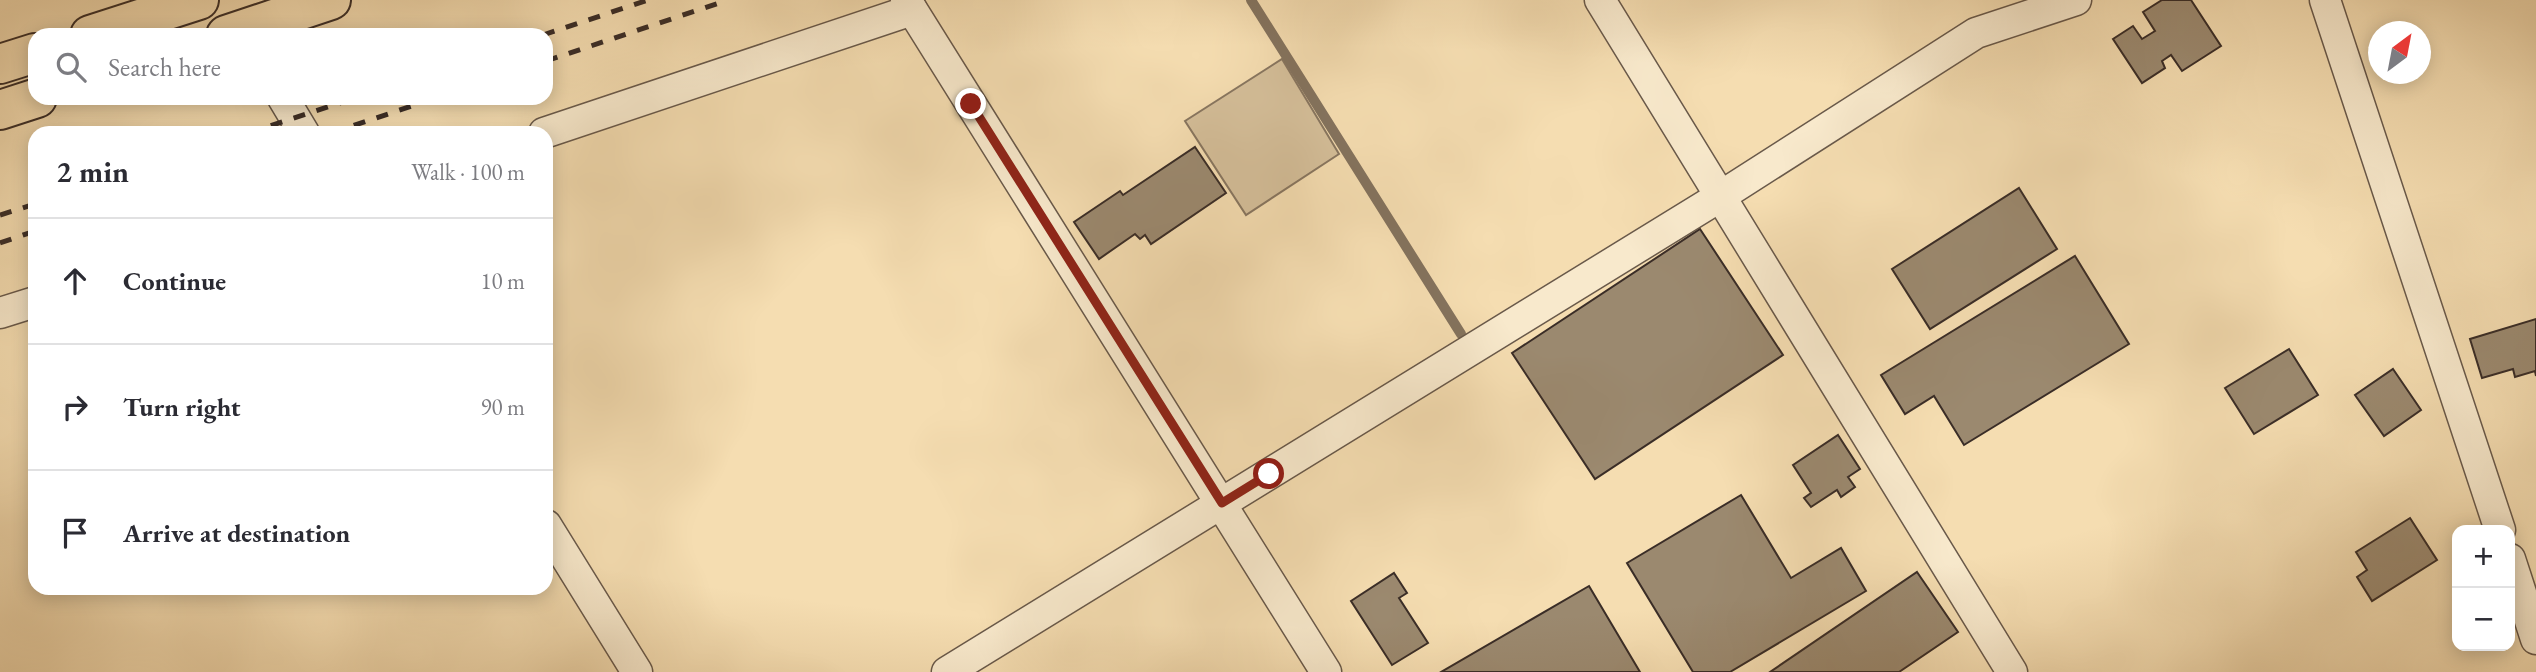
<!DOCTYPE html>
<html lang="en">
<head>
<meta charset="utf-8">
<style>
	:root { --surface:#fff; --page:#f7f7f7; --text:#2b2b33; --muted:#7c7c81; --line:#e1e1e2 }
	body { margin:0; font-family:"EB Garamond",serif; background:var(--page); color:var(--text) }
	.controls { position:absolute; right:21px; bottom:21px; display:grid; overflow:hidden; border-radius:14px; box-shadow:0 4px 18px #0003 }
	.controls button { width:63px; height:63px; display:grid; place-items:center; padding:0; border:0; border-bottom:2px solid var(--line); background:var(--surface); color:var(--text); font:35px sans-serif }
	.compass { position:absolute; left:2368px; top:21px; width:63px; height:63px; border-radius:50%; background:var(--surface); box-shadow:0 4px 18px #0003; rotate:32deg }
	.stop { position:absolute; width:21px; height:21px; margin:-16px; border:5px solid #8f2418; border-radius:50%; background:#fff }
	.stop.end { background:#8f2418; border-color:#fff; box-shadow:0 2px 7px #0008 }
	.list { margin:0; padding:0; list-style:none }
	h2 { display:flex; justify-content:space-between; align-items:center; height:91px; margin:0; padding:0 28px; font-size:30px }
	h2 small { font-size:23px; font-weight:400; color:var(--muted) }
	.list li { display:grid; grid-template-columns:46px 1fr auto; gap:21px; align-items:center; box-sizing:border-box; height:126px; padding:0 28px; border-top:2px solid var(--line) }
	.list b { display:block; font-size:26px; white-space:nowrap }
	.list em { font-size:23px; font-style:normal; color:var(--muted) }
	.icon { flex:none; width:38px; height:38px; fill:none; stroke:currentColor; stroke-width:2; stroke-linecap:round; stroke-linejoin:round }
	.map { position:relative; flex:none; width:2536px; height:672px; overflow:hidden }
	.search { position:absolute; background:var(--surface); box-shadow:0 4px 18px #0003; left:28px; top:28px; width:525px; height:77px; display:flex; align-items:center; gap:18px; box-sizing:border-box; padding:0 24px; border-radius:21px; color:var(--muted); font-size:26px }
	.panel { position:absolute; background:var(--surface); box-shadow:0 4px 18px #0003; left:28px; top:126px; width:525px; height:469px; border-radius:21px }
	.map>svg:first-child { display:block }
	.green { fill:#d5bf9a; stroke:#887660; stroke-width:2 }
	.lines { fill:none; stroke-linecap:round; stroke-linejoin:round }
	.stream { stroke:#84735e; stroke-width:10 }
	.building { fill:#9b896f; stroke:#3a2d27; stroke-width:2 }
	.minor-casing { stroke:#69594a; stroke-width:33 }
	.trunk-casing { stroke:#3a2d27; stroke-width:42 }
	.minor { stroke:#f8e9cc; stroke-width:30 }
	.trunk { stroke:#f5ddb1; stroke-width:38 }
	.rail { stroke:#3a2d27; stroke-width:5; stroke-dasharray:12 12; stroke-linecap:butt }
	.route { stroke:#8f2418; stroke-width:9 }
</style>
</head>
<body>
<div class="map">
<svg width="2536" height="672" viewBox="0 0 2536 672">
	<rect width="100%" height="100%" fill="#f5ddb1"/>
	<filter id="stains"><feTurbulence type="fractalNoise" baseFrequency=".00286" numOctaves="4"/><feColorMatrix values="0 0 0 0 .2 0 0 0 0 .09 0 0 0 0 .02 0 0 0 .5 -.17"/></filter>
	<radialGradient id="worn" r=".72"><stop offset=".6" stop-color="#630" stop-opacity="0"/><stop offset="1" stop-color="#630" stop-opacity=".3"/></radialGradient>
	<polygon class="green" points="1282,59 1339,154 1246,215 1185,121"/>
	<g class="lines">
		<polyline class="stream" points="1251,0 1461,334"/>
	</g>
	<g class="building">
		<polygon points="2162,0 2191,0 2221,46 2182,71 2171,55 2162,61 2165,68 2142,83 2113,39 2133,26 2142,39 2155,31 2143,12"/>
		<polygon points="1195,147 1226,193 1151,244 1145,235 1140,239 1135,234 1099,259 1074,222 1120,191 1123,195"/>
		<polygon points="2019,188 2057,249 1930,329 1892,269"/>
		<polygon points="1700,229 1783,355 1595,479 1512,353"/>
		<polygon points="2075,256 2129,344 1964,445 1934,396 1905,414 1881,375"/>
		<polygon points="2536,319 2536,376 2535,371 2515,377 2513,369 2482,378 2470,339"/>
		<polygon points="2289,349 2318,395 2254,434 2225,388"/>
		<polygon points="2393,369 2421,410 2384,436 2355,395"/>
		<polygon points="1838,435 1860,469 1848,477 1855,487 1841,497 1837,490 1811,507 1804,498 1811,493 1793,465"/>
		<polygon points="1741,495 1791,578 1841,548 1866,591 1730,672 1693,672 1627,563"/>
		<polygon points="2410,518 2437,560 2372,601 2357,577 2367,570 2356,552"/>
		<polygon points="1917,572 1958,632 1899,672 1770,672"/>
		<polygon points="1394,573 1407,593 1399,598 1428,643 1392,665 1351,601"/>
		<polygon points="1589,586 1640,672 1441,672"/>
	</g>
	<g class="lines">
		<defs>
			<g id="minor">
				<polyline points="906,0 1326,672"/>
				<polyline points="1600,0 2012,672"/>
				<polyline points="2325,0 2500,530"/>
				<polyline points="283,98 304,133"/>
				<polyline points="544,133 912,10"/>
				<polyline points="0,313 35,302"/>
				<polyline points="546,525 637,672"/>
				<polyline points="2510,559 2536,639"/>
				<polyline points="947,672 1721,196 1976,33 2076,0"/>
			</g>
			<g id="trunk">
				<polyline points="90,35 199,0"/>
				<polyline points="226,35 331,0"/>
				<polyline points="0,64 35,53"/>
				<polyline points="0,110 37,98"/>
			</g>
		</defs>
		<use href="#minor" class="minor-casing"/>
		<use href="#trunk" class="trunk-casing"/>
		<use href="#minor" class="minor"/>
		<use href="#trunk" class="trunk"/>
		<g class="rail">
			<polyline points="543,35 648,0"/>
			<polyline points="546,61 728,0"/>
			<polyline points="248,133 355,98"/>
			<polyline points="331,133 436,98"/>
			<polyline points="0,215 35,204"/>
			<polyline points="0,243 35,231"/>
		</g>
	</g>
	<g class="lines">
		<polyline class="route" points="971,104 1222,503 1269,474"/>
	</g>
	<rect width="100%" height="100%" filter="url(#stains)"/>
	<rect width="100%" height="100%" fill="url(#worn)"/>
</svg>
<div class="controls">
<button>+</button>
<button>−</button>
</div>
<svg class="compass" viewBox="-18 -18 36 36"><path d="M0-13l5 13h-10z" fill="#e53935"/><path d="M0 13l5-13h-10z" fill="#7c7c81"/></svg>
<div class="stop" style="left:1269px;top:474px"></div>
<div class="stop end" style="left:971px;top:104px"></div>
<div class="search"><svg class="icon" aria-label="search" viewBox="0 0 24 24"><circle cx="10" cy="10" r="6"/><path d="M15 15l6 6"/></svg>Search here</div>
<section class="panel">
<h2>2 min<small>Walk · 100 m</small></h2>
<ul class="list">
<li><svg class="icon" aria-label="ahead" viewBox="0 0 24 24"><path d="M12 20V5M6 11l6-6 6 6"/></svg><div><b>Continue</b></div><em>10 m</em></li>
<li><svg class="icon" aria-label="right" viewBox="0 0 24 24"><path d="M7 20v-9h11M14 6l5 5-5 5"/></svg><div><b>Turn right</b></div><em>90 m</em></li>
<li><svg class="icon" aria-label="arrive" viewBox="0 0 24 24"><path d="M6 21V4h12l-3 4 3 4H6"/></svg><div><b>Arrive at destination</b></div></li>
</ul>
</section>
</div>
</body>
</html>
